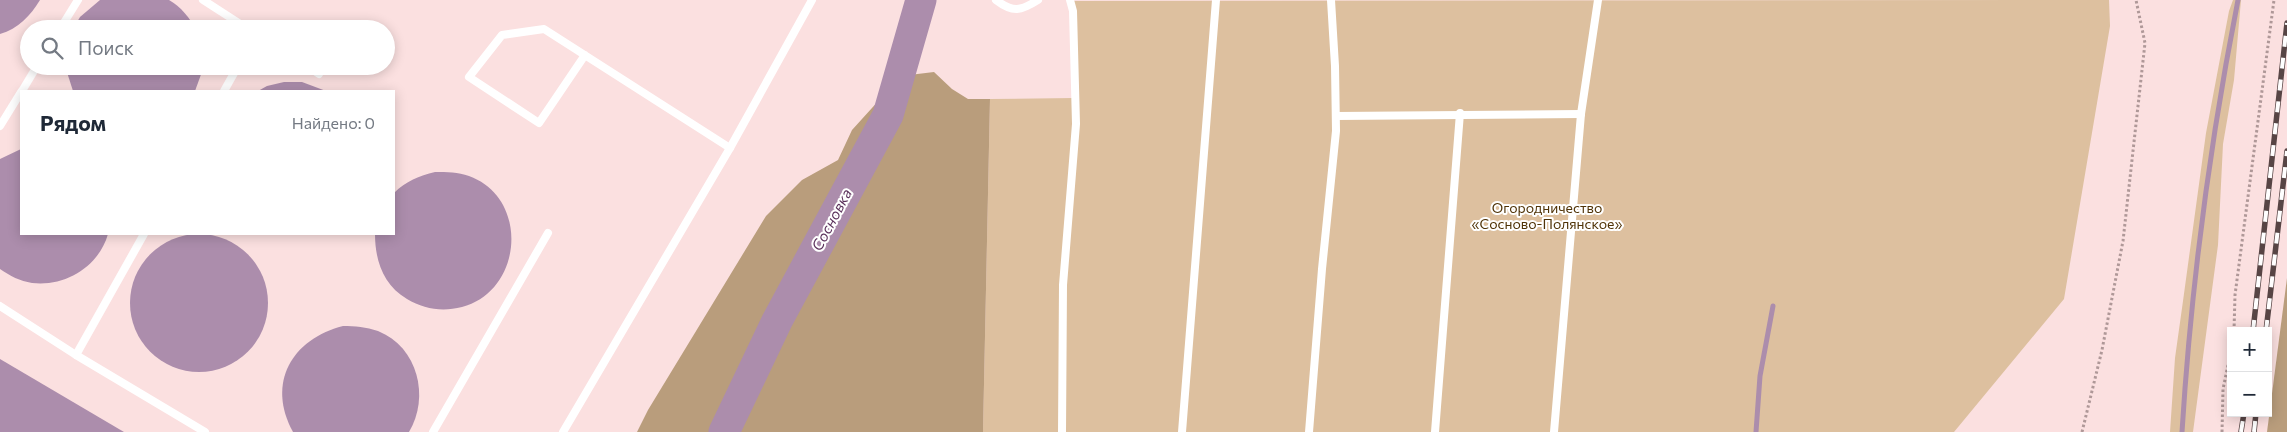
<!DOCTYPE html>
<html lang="ru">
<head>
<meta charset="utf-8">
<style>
	:root { --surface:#fff; --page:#f2f2f3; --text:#1f2937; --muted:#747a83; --line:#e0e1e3 }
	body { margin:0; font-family:Commissioner,sans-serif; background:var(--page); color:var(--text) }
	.controls { position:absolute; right:15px; bottom:15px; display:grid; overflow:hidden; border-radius:0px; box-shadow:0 2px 12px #0003 }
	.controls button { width:45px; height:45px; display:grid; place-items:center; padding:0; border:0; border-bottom:1px solid var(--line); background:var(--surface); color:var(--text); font:25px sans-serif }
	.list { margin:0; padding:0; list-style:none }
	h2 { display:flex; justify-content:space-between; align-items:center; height:65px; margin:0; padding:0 20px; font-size:21px }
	h2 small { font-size:16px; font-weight:400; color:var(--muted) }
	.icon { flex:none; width:28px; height:28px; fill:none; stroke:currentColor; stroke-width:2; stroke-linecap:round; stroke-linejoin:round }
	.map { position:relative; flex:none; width:2287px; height:432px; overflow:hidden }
	.search { position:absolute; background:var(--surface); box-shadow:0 2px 12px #0003; left:20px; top:20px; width:375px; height:55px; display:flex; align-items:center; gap:12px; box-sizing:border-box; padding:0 18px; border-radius:28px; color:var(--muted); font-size:19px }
	.panel { position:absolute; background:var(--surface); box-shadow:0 2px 12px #0003; left:20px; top:90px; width:375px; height:145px; border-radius:0px }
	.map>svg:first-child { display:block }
	.green { fill:#ddc09f }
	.forest { fill:#b99d7c }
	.water { fill:#ac8dac }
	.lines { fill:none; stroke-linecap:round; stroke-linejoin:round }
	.stream { stroke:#ac8dac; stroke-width:5 }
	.river { stroke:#ac8dac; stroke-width:31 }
	.path { stroke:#af9898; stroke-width:3; stroke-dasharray:2.5 2.5; stroke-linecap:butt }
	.service { stroke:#fff; stroke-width:8 }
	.rail-casing { stroke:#574545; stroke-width:5.5 }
	.rail { stroke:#fff; stroke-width:4; stroke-dasharray:11; stroke-linecap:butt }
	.labels { text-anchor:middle; stroke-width:4; stroke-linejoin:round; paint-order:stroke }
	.park-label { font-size:14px; fill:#503307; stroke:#fff }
	.water-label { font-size:15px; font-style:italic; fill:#5c325c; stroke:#fff }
</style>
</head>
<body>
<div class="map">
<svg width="2287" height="432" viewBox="0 0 2287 432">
	<rect width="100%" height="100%" fill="#fbe0e0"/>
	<g class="green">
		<polygon points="2109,0 2110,26 2064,299 1954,432 983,432 990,99 1074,98 1073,1"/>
		<polygon points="2233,0 2241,0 2234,80 2223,144 2218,245 2193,432 2170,432 2175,358 2183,301 2206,133 2229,11"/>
	</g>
	<g class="forest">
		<polygon points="934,72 952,89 968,99 990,99 983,432 637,432 648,410 766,216 802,180 838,160 852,130 901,76"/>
		<polygon points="2287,278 2287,432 2267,432"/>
	</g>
	<g class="water">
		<path d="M0,0H40C31,15 18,29 0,34Z"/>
		<path d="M100,0H169C181,7 189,17 196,29H73L80,17Z"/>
		<polygon points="65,66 203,66 203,69 195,91 73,91"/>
		<polygon points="284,82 302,82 326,91 258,91 267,86"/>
		<path d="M21,149V234H108C99,266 66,287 32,283C20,281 10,276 0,269V159Z"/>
		<path d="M435,172C447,172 458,172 469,176C530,198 523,291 462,307C442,312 424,309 407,299C383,285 375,260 375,234H394V193C406,181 419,176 435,172Z"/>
		<circle cx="199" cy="303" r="69"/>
		<path d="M343,326C355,326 366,327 378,331C418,347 430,397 409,432H293C266,383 292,339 343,326Z"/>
		<polygon points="0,359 124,432 0,432"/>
	</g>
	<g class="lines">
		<g class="stream">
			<polyline points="1756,432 1760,376 1773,306"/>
			<path d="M2182,432C2191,287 2210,142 2238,0"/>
		</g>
		<polyline class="river" points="724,432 777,321 888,115 921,0"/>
		<g class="path">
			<polyline points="2234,331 2235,295 2274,0"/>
			<polyline points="2082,432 2102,350 2123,241 2145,43 2136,0"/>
			<polyline points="2222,432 2223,389 2231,351"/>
		</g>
		<g class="service">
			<polyline points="203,0 248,29"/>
			<path d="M996,0C1013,13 1021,11 1038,0"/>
			<polyline points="60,29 78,0"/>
			<polyline points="585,55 539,123 469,77 502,35 544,29 730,148"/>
			<polyline points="307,66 319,74"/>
			<polyline points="22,91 37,66"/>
			<polyline points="224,91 238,66"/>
			<polyline points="1336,116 1581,114"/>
			<polyline points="0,126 21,92"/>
			<polyline points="0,306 76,355 205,432"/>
			<polyline points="76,355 144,234"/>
			<polyline points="433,432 548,233"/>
			<polyline points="563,432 730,148 812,0"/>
			<polyline points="1062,432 1063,285 1076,124 1073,11 1070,0"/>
			<polyline points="1182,432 1216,0"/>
			<polyline points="1309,432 1322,269 1336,131 1335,66 1331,0"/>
			<polyline points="1435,432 1460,113"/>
			<polyline points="1554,432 1581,114 1598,0"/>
		</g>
		<defs>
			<g id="rail">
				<polyline points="2253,331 2287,23"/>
				<polyline points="2266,331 2287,151"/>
				<polyline points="2241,432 2244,413"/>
				<polyline points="2254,432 2256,413"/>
			</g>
		</defs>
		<use href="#rail" class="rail-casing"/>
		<use href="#rail" class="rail"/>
	</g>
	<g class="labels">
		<g class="park-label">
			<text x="1547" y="213">Огородничество<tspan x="1547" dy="16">«Сосново-Полянское»</tspan></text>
		</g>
		<g class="water-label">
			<text transform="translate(832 220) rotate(-62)" y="5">Сосновка</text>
		</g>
	</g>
</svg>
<div class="controls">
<button>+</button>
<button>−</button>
</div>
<div class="search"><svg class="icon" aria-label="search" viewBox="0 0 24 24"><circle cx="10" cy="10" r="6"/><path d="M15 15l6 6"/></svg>Поиск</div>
<section class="panel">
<h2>Рядом<small>Найдено: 0</small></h2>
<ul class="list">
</ul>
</section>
</div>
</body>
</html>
